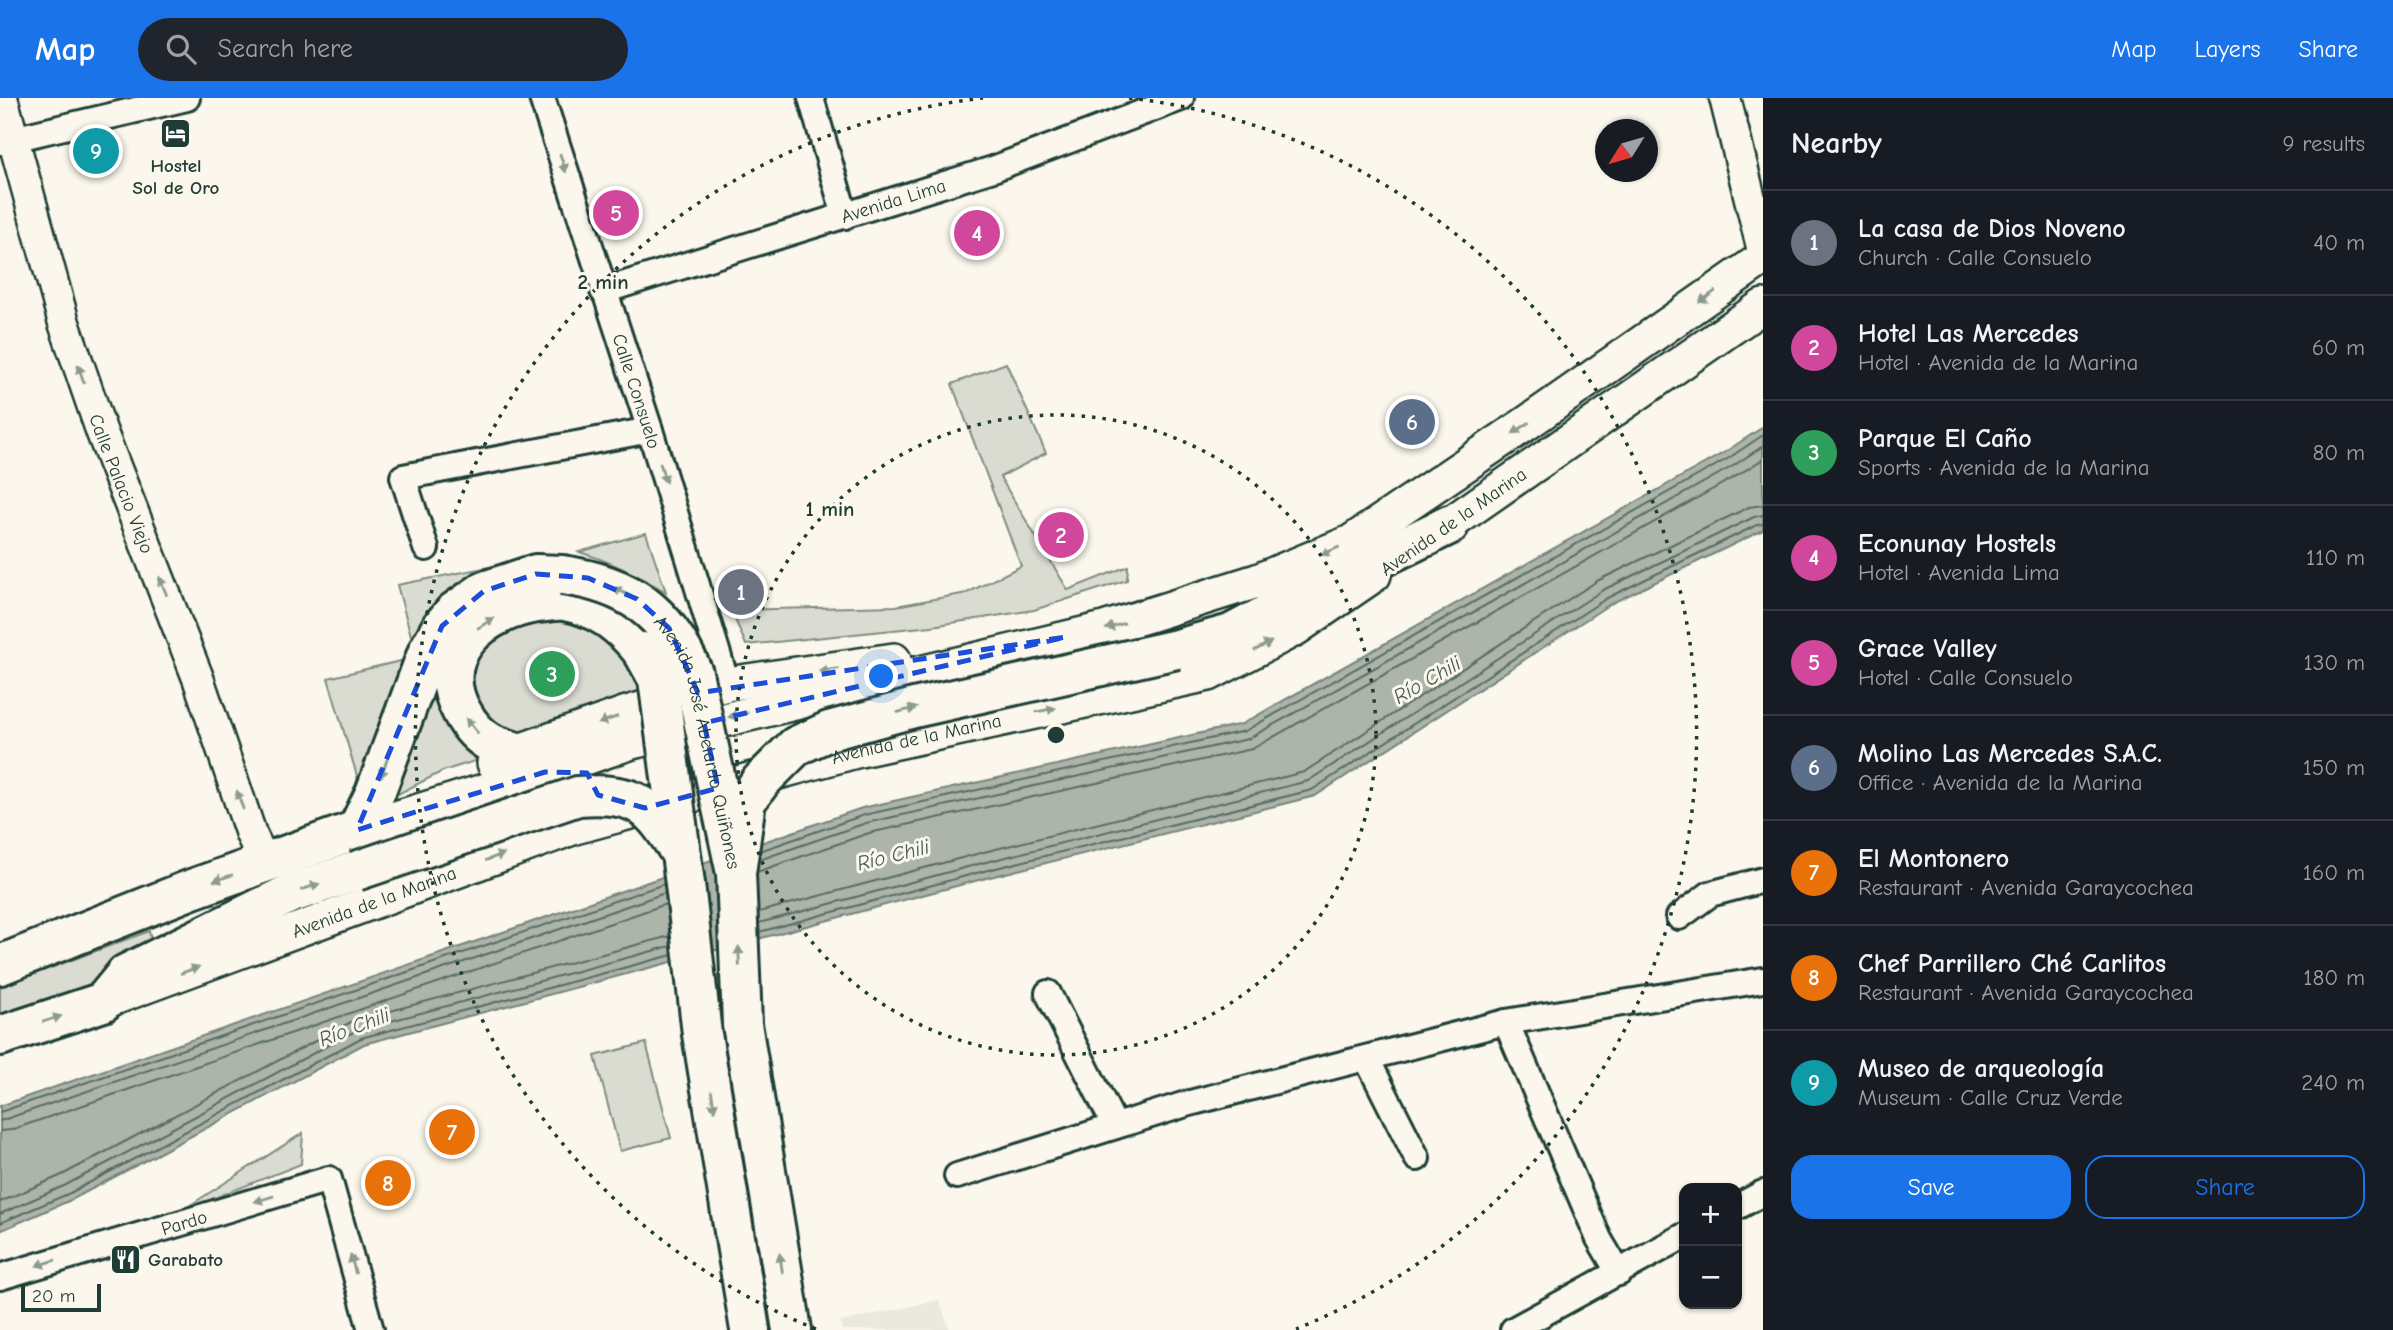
<!DOCTYPE html>
<html lang="en">
<head>
<meta charset="utf-8">
<style>
	:root { --surface:#171b24; --page:#20242c; --text:#f1f3f6; --muted:#9ea1a6; --line:#363941; --accent:#1a73e8 }
	body { margin:0; font-family:"Comic Neue",sans-serif; background:var(--page); color:var(--text) }
	.controls { position:absolute; right:21px; bottom:21px; display:grid; overflow:hidden; border-radius:14px; box-shadow:0 2px 5px #0004 }
	.controls button { width:63px; height:63px; display:grid; place-items:center; padding:0; border:0; border-bottom:2px solid var(--line); background:var(--surface); color:var(--text); font:35px sans-serif }
	.compass { position:absolute; left:1595px; top:21px; width:63px; height:63px; border-radius:50%; background:var(--surface); box-shadow:0 2px 5px #0004; rotate:233deg }
	.scale { position:absolute; left:21px; bottom:18px; width:80px; box-sizing:border-box; padding-left:7px; border:4px solid #1f3d34; border-top:0; font-size:19px; line-height:24px; white-space:nowrap; color:#1f3d34; -webkit-text-stroke:5px #fbf7ec; paint-order:stroke }
	.you { position:absolute; left:882px; top:579px; width:24px; height:24px; margin:-18px; border:5px solid #fff; border-radius:50%; background:#1a73e8; box-shadow:0 0 0 10px #1a73e833 }
	.badge { display:grid; place-items:center; width:46px; height:46px; border-radius:50%; background:var(--accent); color:#fff; font-size:23px; font-weight:700 }
	.pin { position:absolute; translate:-50% -50%; border:4px solid #fff; box-shadow:0 2px 7px #0006 }
	.list { margin:0; padding:0; list-style:none }
	h2 { display:flex; justify-content:space-between; align-items:center; height:91px; margin:0; padding:0 28px; font-size:30px }
	h2 small { font-size:23px; font-weight:400; color:var(--muted) }
	.list li { display:grid; grid-template-columns:46px 1fr auto; gap:21px; align-items:center; box-sizing:border-box; height:105px; padding:0 28px; border-top:2px solid var(--line) }
	.list b { display:block; font-size:26px; white-space:nowrap }
	.list p { margin:0; font-size:23px; white-space:nowrap; color:var(--muted) }
	.list em { font-size:23px; font-style:normal; color:var(--muted) }
	.actions { display:flex; gap:14px; padding:21px 28px }
	.actions a { flex:1; padding:16px 0; border:2px solid var(--accent); border-radius:21px; text-align:center; font-size:24px; color:var(--accent) }
	.actions .main { background:var(--accent); color:#fff }
	.icon { flex:none; width:38px; height:38px; fill:none; stroke:currentColor; stroke-width:2; stroke-linecap:round; stroke-linejoin:round }
	.map { position:relative; flex:none; width:1763px; height:1232px; overflow:hidden }
	header { display:flex; align-items:center; gap:42px; box-sizing:border-box; height:98px; padding:0 35px; background:var(--accent); color:#fff }
	header strong { font-size:33px }
	nav { display:flex; gap:38px; margin-inline-start:auto; font-size:24px }
	.search { width:490px; height:63px; background:var(--page); display:flex; align-items:center; gap:18px; box-sizing:border-box; padding:0 24px; border-radius:38px; color:var(--muted); font-size:26px }
	main { display:flex }
	aside { flex:1; background:var(--surface) }
	.map>svg:first-child { display:block }
	.built { fill:#eae9de }
	.green { fill:#dbdcd1; stroke:#7d8c82; stroke-width:2 }
	.water { fill:#adb4aa; stroke:#74847b; stroke-width:2 }
	.lines { fill:none; stroke-linecap:round; stroke-linejoin:round }
	.shore { stroke:#586d63; stroke-width:2 }
	.minor-casing { stroke:#1f3d34; stroke-width:30 }
	.tertiary-casing { stroke:#1f3d34; stroke-width:35 }
	.secondary-casing { stroke:#1f3d34; stroke-width:38 }
	.primary-casing { stroke:#1f3d34; stroke-width:44 }
	.minor { stroke:#fbf7ec; stroke-width:24 }
	.tertiary { stroke:#fbf7ec; stroke-width:30 }
	.secondary { stroke:#fbf7ec; stroke-width:33 }
	.primary { stroke:#fbf7ec; stroke-width:38 }
	.primary-bridge-casing { stroke:#1f3d34; stroke-width:44; stroke-linecap:butt }
	.primary-bridge { stroke:#fbf7ec; stroke-width:38 }
	.oneway { fill:#8d9a90 }
	.marked { fill:none; stroke:#1d4ed8; stroke-width:5; stroke-dasharray:14 9; stroke-linejoin:round }
	.ring { fill:none; stroke:#1f3d34; stroke-width:3.5; stroke-dasharray:3.5 7 }
	.labels { text-anchor:middle; stroke-width:6; stroke-linejoin:round; paint-order:stroke }
	.poi-label { font-size:19px; font-weight:bold; fill:#1f3d34; stroke:#fbf7ec }
	.street-label { font-size:19px; fill:#1f3d34; stroke:#fbf7ec }
	.water-label { font-size:21px; font-style:italic; fill:#425b52; stroke:#fbf7ec }
	.centre { fill:#1f3d34; stroke:#fbf7ec; stroke-width:3.5 }
	.ring-label { font-size:21px; text-anchor:middle; font-weight:bold; fill:#1f3d34; stroke:#fbf7ec; stroke-width:6; stroke-linejoin:round; paint-order:stroke }
</style>
</head>
<body>
<header>
<strong>Map</strong>
<div class="search"><svg class="icon" aria-label="search" viewBox="0 0 24 24"><circle cx="10" cy="10" r="6"/><path d="M15 15l6 6"/></svg>Search here</div>
<nav><a>Map</a><a>Layers</a><a>Share</a></nav>
</header>
<main>
<div class="map">
<svg width="1763" height="1232" viewBox="0 0 1763 1232">
	<rect width="100%" height="100%" fill="#fbf7ec"/>
	<filter id="ink" filterUnits="userSpaceOnUse"><feTurbulence type="fractalNoise" baseFrequency=".0143" numOctaves="2"/><feDisplacementMap in="SourceGraphic" scale="14" xChannelSelector="R" yChannelSelector="G"/><feConvolveMatrix kernelMatrix="1 2 1 2 8 2 1 2 1" color-interpolation-filters="sRGB"/></filter>
	<g filter="url(#ink)">
		<polygon class="built" points="939,1202 950,1232 842,1232 840,1224"/>
		<g class="green">
			<polygon points="1006,265 1046,355 1000,379 1068,492 1128,468 1127,482 1034,512 932,528 746,547 731,512 896,508 967,495 1021,468 952,286"/>
			<path d="M646,435L666,494C638,477 610,463 579,454Z"/>
			<path d="M489,469C446,492 436,502 413,545L397,487Z"/>
			<polygon points="549,515 617,540 646,593 518,639 479,625 466,568 482,543"/>
			<polygon points="405,562 360,688 328,580"/>
			<polygon points="432,571 482,656 478,662 443,673 398,696 394,695"/>
			<polygon points="149,833 152,847 74,901 0,925 0,889"/>
			<polygon points="646,945 671,1040 620,1053 595,958"/>
			<polygon points="303,1035 301,1066 181,1113"/>
		</g>
		<polygon class="water" points="1763,329 1763,432 1610,506 1315,698 990,779 364,946 73,1101 0,1133 0,1008 862,710 1242,626 1725,354"/>
		<g class="lines">
			<g class="shore">
				<polyline points="760,753 864,717 1245,633 1729,360 1763,337"/>
				<polyline points="759,762 866,725 1248,641 1733,368 1763,348"/>
				<polyline points="757,774 869,735 1252,651 1738,377 1763,361"/>
				<polyline points="759,814 984,754 1304,674 1597,483 1749,409 1763,407"/>
				<polyline points="759,825 986,764 1308,683 1603,492 1754,419 1763,417"/>
				<polyline points="759,834 988,772 1312,692 1607,500 1757,427 1763,426"/>
				<polyline points="0,1014 664,786"/>
				<polyline points="0,1023 665,795"/>
				<polyline points="0,1033 11,1032 666,806"/>
				<polyline points="0,1104 62,1077 353,923 670,838"/>
				<polyline points="0,1116 66,1087 357,932 671,848"/>
				<polyline points="0,1125 70,1095 361,940 672,857"/>
			</g>
			<defs>
				<g id="minor">
					<path id="s1" d="M542,0L650,332L727,586"/>
					<polyline points="811,0 845,118"/>
					<polyline points="0,44 187,0"/>
					<path id="s2" d="M603,193L993,71L1181,0"/>
					<polyline points="426,450 403,379 650,332"/>
					<polyline points="1679,819 1710,796 1763,782"/>
					<polyline points="1048,895 1115,1028"/>
					<polyline points="1506,924 1599,1141 1619,1175"/>
					<polyline points="1367,961 1417,1060"/>
					<polyline points="957,1078 1186,1006 1506,924 1763,882"/>
					<polyline points="1737,1109 1763,1095"/>
					<path id="s3" d="M0,1179L329,1081L371,1232"/>
					<polyline points="1513,1232 1684,1138"/>
				</g>
				<g id="tertiary">
					<path id="s4" d="M2,0L64,225L102,335L198,580L251,736L265,765"/>
					<polyline points="1725,0 1763,153"/>
				</g>
				<g id="secondary">
					<polyline points="1428,441 1763,208"/>
					<polyline points="494,665 516,654 627,615 727,586 894,562"/>
					<polyline points="357,732 545,674 632,644 1104,531 1257,483 1351,444 1527,325 1763,160"/>
					<path id="s5" d="M103,904L575,729L856,653L1209,576L1295,531L1374,477"/>
				</g>
				<g id="primary">
					<polyline points="1177,551 1231,536 1306,496 1449,427"/>
					<path d="M516,654C508,651 499,649 491,645C478,638 469,627 462,614C430,556 484,512 538,505C547,504 557,502 565,503C599,509 622,528 643,554"/>
					<polyline points="685,786 702,936 750,1232"/>
					<polyline points="0,867 192,791 357,732 375,695 428,553 442,528 454,514 484,493 536,476 562,477"/>
					<polyline points="742,926 792,1232"/>
					<polyline points="0,938 103,904 126,876 289,796 356,773"/>
				</g>
			</defs>
			<use href="#minor" class="minor-casing"/>
			<use href="#tertiary" class="tertiary-casing"/>
			<use href="#secondary" class="secondary-casing"/>
			<use href="#primary" class="primary-casing"/>
			<use href="#minor" class="minor"/>
			<use href="#tertiary" class="tertiary"/>
			<use href="#secondary" class="secondary"/>
			<use href="#primary" class="primary"/>
			<defs>
				<g id="primary-bridge">
					<path id="s6" d="M562,477C629,486 667,514 693,575L736,775L742,926"/>
					<polyline points="643,554 658,581 685,786"/>
					<path d="M356,773L578,698C639,694 650,707 681,756"/>
					<polyline points="736,775 746,703 761,683 796,648 829,633 914,610 1177,551"/>
				</g>
			</defs>
			<use href="#primary-bridge" class="primary-bridge-casing"/>
			<use href="#primary-bridge" class="primary-bridge"/>
		</g>
		<defs><path id="oneway-solid" d="M-6-.8H1V-3.2L6.5 0L1 3.2V.8H-6Z" transform="scale(1.75)"/></defs>
		<g class="oneway">
			<use href="#oneway-solid" transform="translate(563 65) rotate(72)"/>
			<use href="#oneway-solid" transform="translate(1707 199) rotate(145)"/>
			<use href="#oneway-solid" transform="translate(81 276) rotate(-109)"/>
			<use href="#oneway-solid" transform="translate(1521 330) rotate(146)"/>
			<use href="#oneway-solid" transform="translate(663 375) rotate(73)"/>
			<use href="#oneway-solid" transform="translate(1330 453) rotate(157)"/>
			<use href="#oneway-solid" transform="translate(163 488) rotate(-112)"/>
			<use href="#oneway-solid" transform="translate(622 494) rotate(-155)"/>
			<use href="#oneway-solid" transform="translate(486 525) rotate(-32)"/>
			<use href="#oneway-solid" transform="translate(1115 528) rotate(163)"/>
			<use href="#oneway-solid" transform="translate(1263 548) rotate(-28)"/>
			<use href="#oneway-solid" transform="translate(829 572) rotate(172)"/>
			<use href="#oneway-solid" transform="translate(907 612) rotate(-14)"/>
			<use href="#oneway-solid" transform="translate(1046 612) rotate(-12)"/>
			<use href="#oneway-solid" transform="translate(738 617) rotate(167)"/>
			<use href="#oneway-solid" transform="translate(608 622) rotate(160)"/>
			<use href="#oneway-solid" transform="translate(472 628) rotate(-129)"/>
			<use href="#oneway-solid" transform="translate(384 670) rotate(110)"/>
			<use href="#oneway-solid" transform="translate(240 702) rotate(-109)"/>
			<use href="#oneway-solid" transform="translate(495 759) rotate(-20)"/>
			<use href="#oneway-solid" transform="translate(223 780) rotate(161)"/>
			<use href="#oneway-solid" transform="translate(310 789) rotate(-19)"/>
			<use href="#oneway-solid" transform="translate(739 858) rotate(-92)"/>
			<use href="#oneway-solid" transform="translate(190 872) rotate(-20)"/>
			<use href="#oneway-solid" transform="translate(52 921) rotate(-18)"/>
			<use href="#oneway-solid" transform="translate(713 1003) rotate(81)"/>
			<use href="#oneway-solid" transform="translate(264 1101) rotate(163)"/>
			<use href="#oneway-solid" transform="translate(46 1165) rotate(163)"/>
			<use href="#oneway-solid" transform="translate(781 1165) rotate(-99)"/>
			<use href="#oneway-solid" transform="translate(353 1166) rotate(-105)"/>
		</g>
	</g>
	<path class="marked" d="M536,476L588,480L637,501L669,530L698,595L1066,539L704,625L718,690L645,710L598,697L587,675L545,674L357,732L442,528L484,493Z"/>
	<g class="ring">
		<circle cx="1056" cy="637" r="320"/>
		<path d="M816 1231A641 641 0 0 1 983 0M1129 0A641 641 0 0 1 1296 1231"/>
	</g>
	<defs>
		<symbol id="hotel-square" viewBox="-11 -11 22 22"><rect x="-9" y="-9" width="18" height="18" rx="4" fill="#1f3d34" stroke="#fbf7ec"/><path d="M-6-4.5h1.5V1H6V5H4.5V3h-9V5H-6ZM-4 0a1.8 1.8 0 1 1 3.6 0ZM.5 0V-2.5h3Q6-2.5 6 0Z" fill="#fff"/></symbol>
		<symbol id="restaurant-square" viewBox="-11 -11 22 22"><rect x="-9" y="-9" width="18" height="18" rx="4" fill="#1f3d34" stroke="#fbf7ec"/><path d="M-5-6h1v4h1v-4h1v4h1v-4h1v5L-1.5 .5V6h-2V.5L-5-1ZM5-6V6H3V1.5H1.5Q1.5-4 5-6Z" fill="#fff"/></symbol>
	</defs>
	<g fill-rule="evenodd">
		<use href="#hotel-square" x="158" y="18" width="35" height="35"/>
		<use href="#restaurant-square" x="108" y="1144" width="35" height="35"/>
	</g>
	<g class="labels">
		<g class="poi-label">
			<text x="176" y="74">Hostel<tspan x="176" dy="22">Sol de Oro</tspan></text>
			<text x="148" y="1168" text-anchor="start">Garabato</text>
		</g>
		<g class="street-label">
			<text dy="7" stroke="none"><textPath href="#s2" startOffset="304">Avenida Lima</textPath></text>
			<text dy="7" stroke="none"><textPath href="#s1" startOffset="308">Calle Consuelo</textPath></text>
			<text dy="7" stroke="none"><textPath href="#s4" startOffset="404">Calle Palacio Viejo</textPath></text>
			<text transform="translate(1453 423) rotate(-35)" y="7">Avenida de la Marina</text>
			<text dy="7" stroke="none"><textPath href="#s5" startOffset="856">Avenida de la Marina</textPath></text>
			<text dy="7" stroke="none"><textPath href="#s6" startOffset="240">Avenida José Abelardo Quiñones</textPath></text>
			<text dy="7" stroke="none"><textPath href="#s5" startOffset="289">Avenida de la Marina</textPath></text>
			<text dy="7" stroke="none"><textPath href="#s3" startOffset="192">Pardo</textPath></text>
		</g>
		<g class="water-label">
			<text transform="translate(1427 582) rotate(-30)" y="7">Río Chili</text>
			<text transform="translate(893 757) rotate(-14)" y="7">Río Chili</text>
			<text transform="translate(354 929) rotate(-21)" y="7">Río Chili</text>
		</g>
	</g>
	<circle cx="1056" cy="637" r="10" class="centre"/>
	<g class="ring-label">
		<text x="603" y="191">2 min</text>
		<text x="830" y="418">1 min</text>
	</g>
</svg>
<div class="controls">
<button>+</button>
<button>−</button>
</div>
<svg class="compass" viewBox="-18 -18 36 36"><path d="M0-13l5 13h-10z" fill="#e53935"/><path d="M0 13l5-13h-10z" fill="#9ea1a6"/></svg>
<div class="scale">20 m</div>
<div class="you"></div>
<div class="pin badge" style="left:741px;top:494px;background:#6b7280">1</div>
<div class="pin badge" style="left:1061px;top:437px;background:#d1479c">2</div>
<div class="pin badge" style="left:552px;top:576px;background:#2e9e5b">3</div>
<div class="pin badge" style="left:977px;top:135px;background:#d1479c">4</div>
<div class="pin badge" style="left:616px;top:115px;background:#d1479c">5</div>
<div class="pin badge" style="left:1412px;top:324px;background:#5c6f8a">6</div>
<div class="pin badge" style="left:452px;top:1034px;background:#e8710a">7</div>
<div class="pin badge" style="left:388px;top:1085px;background:#e8710a">8</div>
<div class="pin badge" style="left:96px;top:53px;background:#0f9aa8">9</div>
</div>
<aside>
<h2>Nearby<small>9 results</small></h2>
<ul class="list">
<li><span class="badge" style="background:#6b7280">1</span><div><b>La casa de Dios Noveno</b><p>Church · Calle Consuelo</p></div><em>40 m</em></li>
<li><span class="badge" style="background:#d1479c">2</span><div><b>Hotel Las Mercedes</b><p>Hotel · Avenida de la Marina</p></div><em>60 m</em></li>
<li><span class="badge" style="background:#2e9e5b">3</span><div><b>Parque El Caño</b><p>Sports · Avenida de la Marina</p></div><em>80 m</em></li>
<li><span class="badge" style="background:#d1479c">4</span><div><b>Econunay Hostels</b><p>Hotel · Avenida Lima</p></div><em>110 m</em></li>
<li><span class="badge" style="background:#d1479c">5</span><div><b>Grace Valley</b><p>Hotel · Calle Consuelo</p></div><em>130 m</em></li>
<li><span class="badge" style="background:#5c6f8a">6</span><div><b>Molino Las Mercedes S.A.C.</b><p>Office · Avenida de la Marina</p></div><em>150 m</em></li>
<li><span class="badge" style="background:#e8710a">7</span><div><b>El Montonero</b><p>Restaurant · Avenida Garaycochea</p></div><em>160 m</em></li>
<li><span class="badge" style="background:#e8710a">8</span><div><b>Chef Parrillero Ché Carlitos</b><p>Restaurant · Avenida Garaycochea</p></div><em>180 m</em></li>
<li><span class="badge" style="background:#0f9aa8">9</span><div><b>Museo de arqueología</b><p>Museum · Calle Cruz Verde</p></div><em>240 m</em></li>
</ul>
<div class="actions"><a class="main">Save</a><a>Share</a></div>
</aside>
</main>
</body>
</html>
